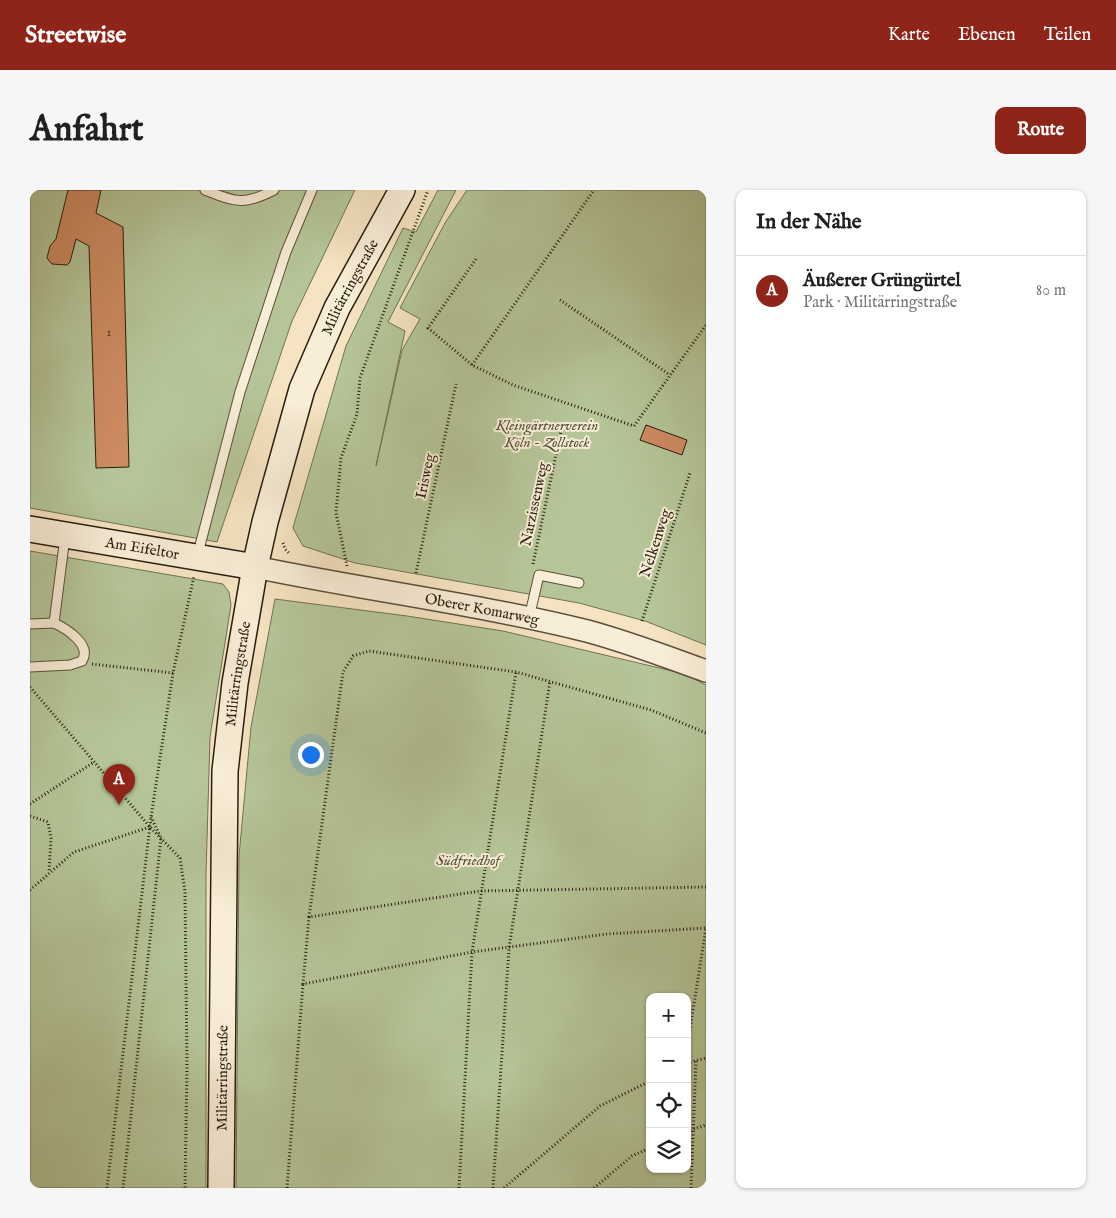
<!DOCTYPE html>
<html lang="de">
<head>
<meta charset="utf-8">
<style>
	:root { --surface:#fff; --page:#f6f6f6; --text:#202124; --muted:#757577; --line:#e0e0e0; --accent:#8f2418 }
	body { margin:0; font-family:"IM FELL English",serif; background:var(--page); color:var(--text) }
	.controls { position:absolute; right:15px; bottom:15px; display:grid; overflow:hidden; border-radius:10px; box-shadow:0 1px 4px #0004 }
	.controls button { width:45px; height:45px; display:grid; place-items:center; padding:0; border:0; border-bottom:1px solid var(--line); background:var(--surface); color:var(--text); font:25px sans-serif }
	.you { position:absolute; left:280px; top:564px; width:18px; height:18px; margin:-12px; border:4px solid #fff; border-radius:50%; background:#1a73e8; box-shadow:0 0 0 8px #1a73e833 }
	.badge { display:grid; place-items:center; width:32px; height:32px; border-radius:50%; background:var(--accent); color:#fff; font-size:16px; font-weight:700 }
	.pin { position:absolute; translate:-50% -41px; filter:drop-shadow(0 1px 2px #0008) }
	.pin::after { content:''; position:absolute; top:26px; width:18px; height:15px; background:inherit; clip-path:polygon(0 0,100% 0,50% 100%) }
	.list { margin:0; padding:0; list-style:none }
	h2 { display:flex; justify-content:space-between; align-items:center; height:65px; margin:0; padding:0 20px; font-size:21px }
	h2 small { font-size:16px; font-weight:400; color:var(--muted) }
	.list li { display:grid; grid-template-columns:32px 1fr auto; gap:15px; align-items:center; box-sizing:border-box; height:70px; padding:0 20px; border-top:1px solid var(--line) }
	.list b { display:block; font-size:19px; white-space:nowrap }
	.list p { margin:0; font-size:16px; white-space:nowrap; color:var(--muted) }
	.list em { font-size:16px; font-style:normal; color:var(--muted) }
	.icon { flex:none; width:28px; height:28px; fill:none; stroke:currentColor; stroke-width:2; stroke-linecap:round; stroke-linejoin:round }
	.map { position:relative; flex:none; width:676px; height:998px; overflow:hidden; border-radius:10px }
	header { display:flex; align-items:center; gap:30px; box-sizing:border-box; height:70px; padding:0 25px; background:var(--accent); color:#fff }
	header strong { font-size:24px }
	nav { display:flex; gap:28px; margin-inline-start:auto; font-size:18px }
	.intro { display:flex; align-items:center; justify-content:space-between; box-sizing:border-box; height:120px; padding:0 30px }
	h1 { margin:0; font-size:35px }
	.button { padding:12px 22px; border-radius:10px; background:var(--accent); color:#fff; font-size:18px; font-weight:700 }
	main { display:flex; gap:30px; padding:0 30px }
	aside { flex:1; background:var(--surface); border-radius:10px; box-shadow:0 1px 4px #0004 }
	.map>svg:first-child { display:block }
	.green { fill:#b5c598; stroke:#707154; fill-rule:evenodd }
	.building { fill:#cd8b61; stroke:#2a1d11 }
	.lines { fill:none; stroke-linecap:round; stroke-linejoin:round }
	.service-casing { stroke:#5d4e3d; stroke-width:11 }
	.tertiary-casing { stroke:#5d4e3d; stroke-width:24 }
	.secondary-casing { stroke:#2a1d11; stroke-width:28 }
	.path { stroke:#2a1d11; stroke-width:3; stroke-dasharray:1 2.5; stroke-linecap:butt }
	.service { stroke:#f8edd7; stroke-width:9 }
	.tertiary { stroke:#f8edd7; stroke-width:21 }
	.secondary { stroke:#f8edd7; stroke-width:25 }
	.labels { text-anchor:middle; stroke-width:4; stroke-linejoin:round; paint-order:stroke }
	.number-label { font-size:12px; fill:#533825 }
	.street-label { font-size:15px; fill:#2a1d11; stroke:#f8edd7 }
	.park-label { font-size:15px; font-style:italic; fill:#544f3a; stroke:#f8edd7 }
</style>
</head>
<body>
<header>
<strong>Streetwise</strong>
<nav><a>Karte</a><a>Ebenen</a><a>Teilen</a></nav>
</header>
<div class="intro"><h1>Anfahrt</h1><a class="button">Route</a></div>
<main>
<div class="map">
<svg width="676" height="998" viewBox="0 0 676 998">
	<rect width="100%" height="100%" fill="#f5e3c1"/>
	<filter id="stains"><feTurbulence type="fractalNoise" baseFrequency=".004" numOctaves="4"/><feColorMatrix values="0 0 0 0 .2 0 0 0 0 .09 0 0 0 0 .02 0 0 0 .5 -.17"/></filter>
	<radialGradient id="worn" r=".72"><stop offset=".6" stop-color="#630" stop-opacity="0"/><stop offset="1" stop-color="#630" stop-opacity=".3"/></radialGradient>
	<g class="green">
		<polygon points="0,0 325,0 262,131 187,352 0,318"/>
		<polygon points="408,0 426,0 358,132 375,141 346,276 372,160 390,129 370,118 415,33 437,0 676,0 676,455 615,431 549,413 325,373 273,356 263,338 316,156 373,38 386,42"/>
		<polygon points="0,361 193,394 199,402 201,415 180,547 176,684 176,998 0,998"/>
		<path d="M245,409L377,426L473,441L655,484L676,495V998H206L209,666L221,537ZM620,807H657V979H620Z"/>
	</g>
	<g class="building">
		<polygon points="38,0 71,0 66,23 93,37 99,277 66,278 59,56 46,49 40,72 37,75 22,74 17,68 20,56 26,49"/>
		<polygon points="616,235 657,250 652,265 610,250"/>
	</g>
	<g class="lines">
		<defs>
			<g id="service">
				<path d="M175,0C206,12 213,16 244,0"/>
				<polyline points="167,367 210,202 256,62 282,0"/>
				<polyline points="499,428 509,385 549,393"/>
				<polyline points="24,433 35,347"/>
				<polyline points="0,434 24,433"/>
				<path d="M0,477L40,475L52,471C62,455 37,439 24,433"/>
			</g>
			<g id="tertiary">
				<path id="s1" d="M225,377C335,400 448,414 557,441C598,452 637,467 676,481"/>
			</g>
			<g id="secondary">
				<path id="s2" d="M0,339L225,377"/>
				<path id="s3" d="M191,998L195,581L205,493L225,377L235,332L272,199L307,118L372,0"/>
			</g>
		</defs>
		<use href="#service" class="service-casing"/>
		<use href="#tertiary" class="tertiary-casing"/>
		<use href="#secondary" class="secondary-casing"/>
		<g class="path">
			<polyline points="446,69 398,138 442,175 483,195 604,236 676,135"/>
			<polyline points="530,110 640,185"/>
			<polyline points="442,175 564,0"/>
			<polyline points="253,353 255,359 260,364"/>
			<polyline points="503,374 533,231"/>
			<polyline points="317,376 306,323 311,268 327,224 330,188 398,0"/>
			<polyline points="386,383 426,194"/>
			<polyline points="612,431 660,283"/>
			<polyline points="62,474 143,483"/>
			<polyline points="0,497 120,637 150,668 155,702 157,876 155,998"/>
			<polyline points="0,614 64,572"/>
			<polyline points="0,626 18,632 21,648 19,682"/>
			<polyline points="676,697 450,701 279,727 273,794 442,762 577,744 675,738 676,736"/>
			<polyline points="0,700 44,662 120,637"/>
			<polyline points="279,727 313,482 323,466 339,461 486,482 621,520 676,543"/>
			<polyline points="657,858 676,738"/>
			<polyline points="657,873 676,868"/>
			<polyline points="657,941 676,935"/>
			<polyline points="77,998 121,627 143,483 164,386"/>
			<polyline points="93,998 131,648 121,627"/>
			<polyline points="257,998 273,794"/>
			<polyline points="429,998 442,762 486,482"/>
			<polyline points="463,998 479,758 520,491"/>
			<polyline points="474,998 570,916 620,891"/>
			<polyline points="564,998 602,966 620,958"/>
			<polyline points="661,998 666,871"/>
		</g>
		<use href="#service" class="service"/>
		<use href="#tertiary" class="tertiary"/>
		<use href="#secondary" class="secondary"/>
	</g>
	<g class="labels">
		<g class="number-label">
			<text x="79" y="146">1</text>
		</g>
		<g class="street-label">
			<text dy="5" stroke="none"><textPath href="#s3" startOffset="920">Militärringstraße</textPath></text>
			<text transform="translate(395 286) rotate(-78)" y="5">Irisweg</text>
			<text transform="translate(504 314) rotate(-78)" y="5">Narzissenweg</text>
			<text transform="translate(625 353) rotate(-72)" y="5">Nelkenweg</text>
			<text dy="5" stroke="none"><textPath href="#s2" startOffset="114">Am Eifeltor</textPath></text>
			<text dy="5" stroke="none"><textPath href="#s1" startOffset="231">Oberer Komarweg</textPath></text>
			<text dy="5" stroke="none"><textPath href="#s3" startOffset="515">Militärringstraße</textPath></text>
			<text dy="5" stroke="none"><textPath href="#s3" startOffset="110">Militärringstraße</textPath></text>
		</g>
		<g class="park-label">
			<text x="517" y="240">Kleingärtnerverein<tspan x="517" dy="17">Köln - Zollstock</tspan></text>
			<text x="438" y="675">Südfriedhof</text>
		</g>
	</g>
	<rect width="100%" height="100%" filter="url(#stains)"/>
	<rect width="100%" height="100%" fill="url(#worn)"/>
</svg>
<div class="controls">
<button>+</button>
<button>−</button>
<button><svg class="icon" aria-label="locate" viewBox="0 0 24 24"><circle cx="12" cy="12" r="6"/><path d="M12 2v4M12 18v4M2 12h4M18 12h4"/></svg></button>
<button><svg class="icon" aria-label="layers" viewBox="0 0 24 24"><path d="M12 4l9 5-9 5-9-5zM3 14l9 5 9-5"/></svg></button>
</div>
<div class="you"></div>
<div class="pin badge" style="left:89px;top:615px">A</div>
</div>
<aside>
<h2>In der Nähe<small></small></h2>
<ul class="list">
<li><span class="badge">A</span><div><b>Äußerer Grüngürtel</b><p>Park · Militärringstraße</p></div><em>80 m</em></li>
</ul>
</aside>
</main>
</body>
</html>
